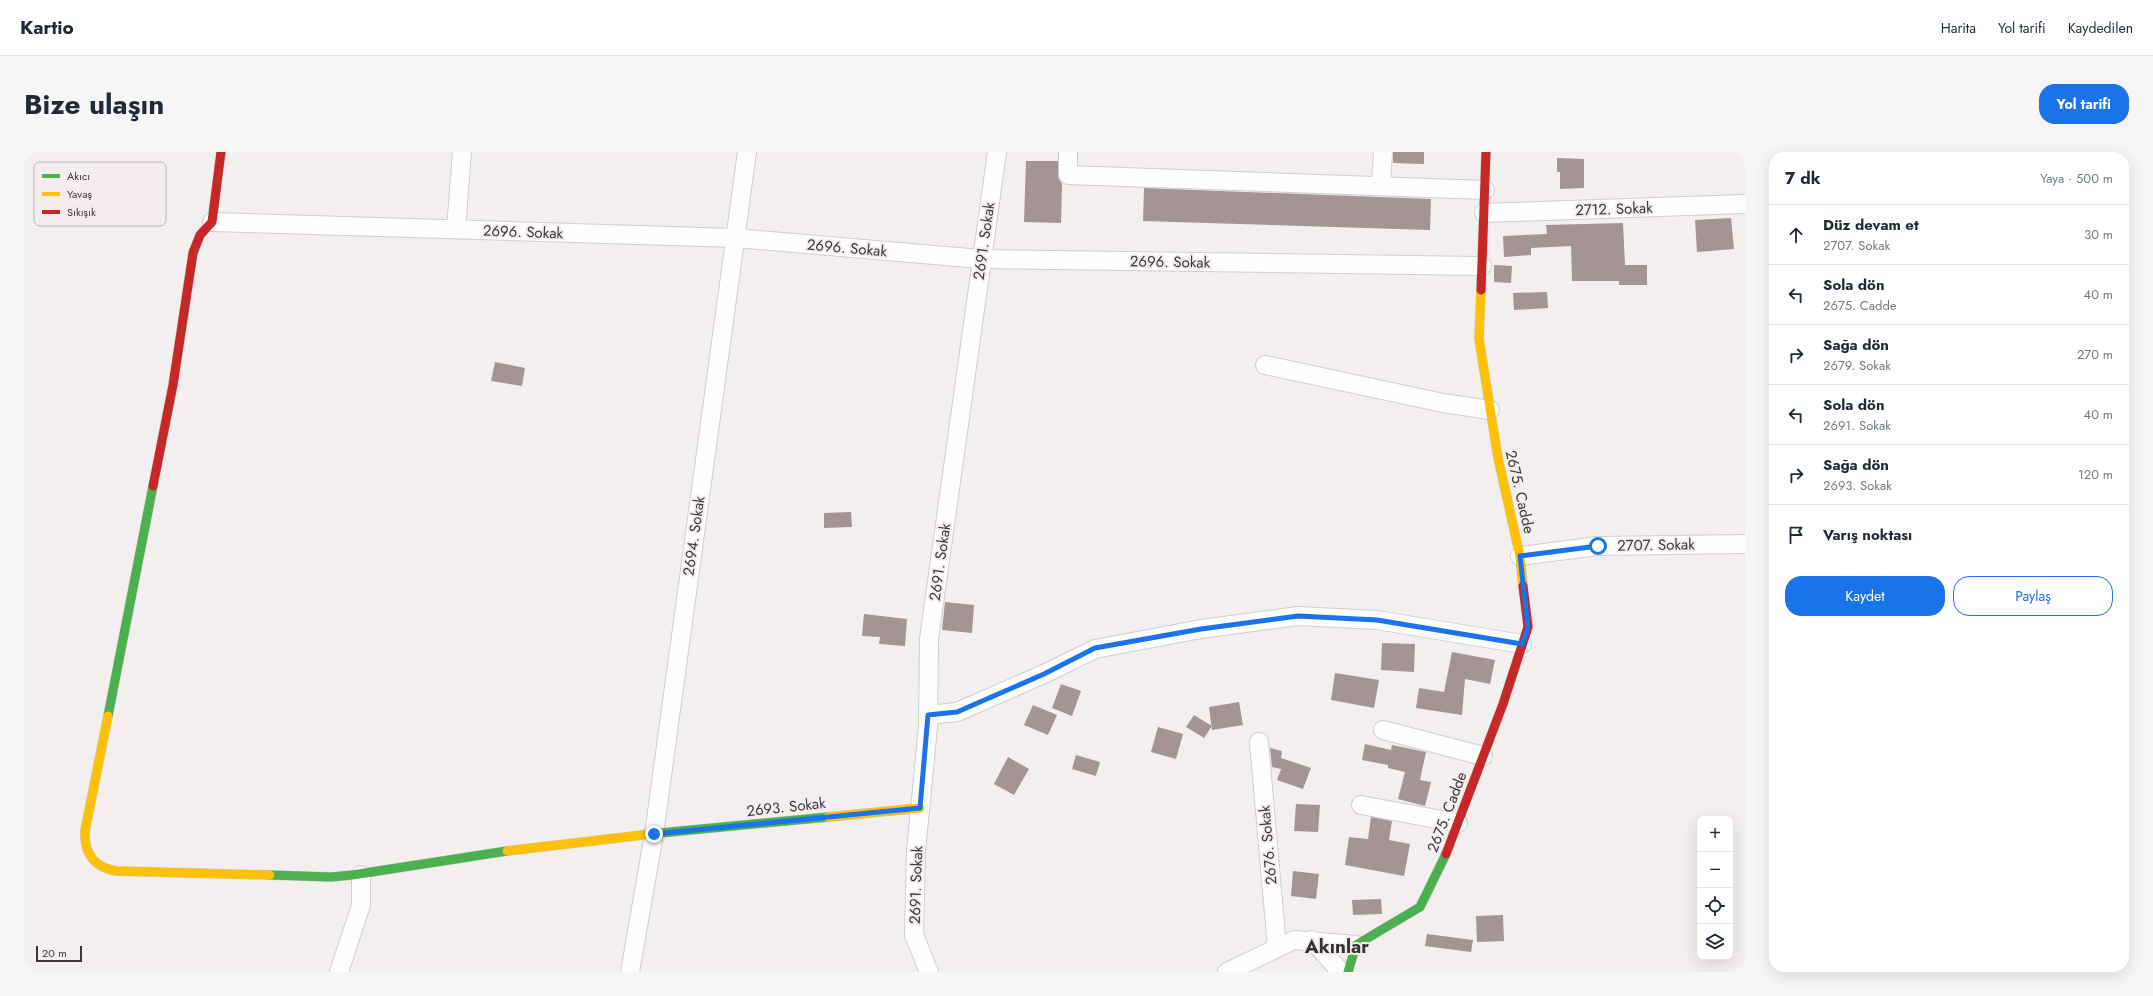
<!DOCTYPE html>
<html lang="tr">
<head>
<meta charset="utf-8">
<style>
	:root { --surface:#fff; --page:#f6f6f7; --text:#1f2937; --muted:#747a83; --line:#e0e1e3; --accent:#1a73e8 }
	body { margin:0; font-family:Jost,sans-serif; background:var(--page); color:var(--text) }
	.controls { position:absolute; right:12px; bottom:12px; display:grid; overflow:hidden; border-radius:8px; box-shadow:0 4px 16px #0002 }
	.controls button { width:36px; height:36px; display:grid; place-items:center; padding:0; border:0; border-bottom:1px solid var(--line); background:var(--surface); color:var(--text); font:20px sans-serif }
	.scale { position:absolute; left:12px; bottom:10px; width:46px; box-sizing:border-box; padding-left:4px; border:2px solid #3b3838; border-top:0; font-size:11px; line-height:14px; white-space:nowrap; color:#3b3838; -webkit-text-stroke:3px #f5eded; paint-order:stroke }
	.stop { position:absolute; width:12px; height:12px; margin:-9px; border:3px solid #1a73e8; border-radius:50%; background:#fff }
	.stop.end { background:#1a73e8; border-color:#fff; box-shadow:0 1px 4px #0008 }
	.list { margin:0; padding:0; list-style:none }
	h2 { display:flex; justify-content:space-between; align-items:center; height:52px; margin:0; padding:0 16px; font-size:17px }
	h2 small { font-size:13px; font-weight:400; color:var(--muted) }
	.list li { display:grid; grid-template-columns:26px 1fr auto; gap:12px; align-items:center; box-sizing:border-box; height:60px; padding:0 16px; border-top:1px solid var(--line) }
	.list b { display:block; font-size:15px; white-space:nowrap }
	.list p { margin:0; font-size:13px; white-space:nowrap; color:var(--muted) }
	.list em { font-size:13px; font-style:normal; color:var(--muted) }
	.actions { display:flex; gap:8px; padding:12px 16px }
	.actions a { flex:1; padding:9px 0; border:1px solid var(--accent); border-radius:16px; text-align:center; font-size:14px; color:var(--accent) }
	.actions .main { background:var(--accent); color:#fff }
	.icon { flex:none; width:22px; height:22px; fill:none; stroke:currentColor; stroke-width:2; stroke-linecap:round; stroke-linejoin:round }
	.map { position:relative; flex:none; width:1721px; height:820px; overflow:hidden; border-radius:16px }
	header { display:flex; align-items:center; gap:24px; box-sizing:border-box; height:56px; padding:0 20px; background:var(--surface); border-bottom:1px solid var(--line) }
	header strong { font-size:19px }
	nav { display:flex; gap:22px; margin-inline-start:auto; font-size:14px }
	.intro { display:flex; align-items:center; justify-content:space-between; box-sizing:border-box; height:96px; padding:0 24px }
	h1 { margin:0; font-size:28px }
	.button { padding:10px 18px; border-radius:16px; background:var(--accent); color:#fff; font-size:14px; font-weight:700 }
	main { display:flex; gap:24px; padding:0 24px }
	aside { flex:1; background:var(--surface); border-radius:16px; box-shadow:0 4px 16px #0002 }
	.map>svg:first-child { display:block }
	.building { fill:#a49495 }
	.lines { fill:none; stroke-linecap:round; stroke-linejoin:round }
	.street-casing { stroke:#d0cdcd; stroke-width:20 }
	.fast-casing { stroke:#d0cdcd; stroke-width:10 }
	.slow-casing { stroke:#d0cdcd; stroke-width:10 }
	.jam-casing { stroke:#d0cdcd; stroke-width:10 }
	.street { stroke:#fdfdfd; stroke-width:18 }
	.fast { stroke:#4caf50; stroke-width:9 }
	.slow { stroke:#ffc107; stroke-width:9 }
	.jam { stroke:#c62828; stroke-width:9 }
	.route { stroke:#1a73e8; stroke-width:5 }
	.labels { text-anchor:middle; stroke-width:4; stroke-linejoin:round; paint-order:stroke }
	.street-label { font-size:15px; fill:#3b3838; stroke:#f5eded }
	.district-label { font-size:19px; font-weight:bold; fill:#373131; stroke:#f5eded }
	.key { fill:#f5eded; stroke:#bdb7b7; stroke-width:1 }
	.key-label { font-size:11px; fill:#3b3838 }
</style>
</head>
<body>
<header>
<strong>Kartio</strong>
<nav><a>Harita</a><a>Yol tarifi</a><a>Kaydedilen</a></nav>
</header>
<div class="intro"><h1>Bize ulaşın</h1><a class="button">Yol tarifi</a></div>
<main>
<div class="map">
<svg width="1721" height="820" viewBox="0 0 1721 820">
	<rect width="100%" height="100%" fill="#f3efef"/>
	<g class="building">
		<polygon points="1369,0 1400,0 1400,12 1369,11"/>
		<polygon points="1533,6 1560,7 1560,36 1536,37 1536,20 1533,20"/>
		<polygon points="1002,9 1034,9 1034,23 1038,32 1037,71 1000,70"/>
		<polygon points="1120,36 1407,47 1406,78 1119,69"/>
		<polygon points="1707,66 1710,97 1673,100 1671,68"/>
		<polygon points="1599,71 1601,113 1623,113 1623,133 1595,133 1595,129 1548,129 1547,94 1507,96 1507,103 1480,105 1479,84 1523,82 1522,73"/>
		<polygon points="1470,113 1488,114 1487,131 1470,130"/>
		<polygon points="1523,140 1524,156 1490,158 1489,141"/>
		<polygon points="471,210 501,216 498,234 467,229"/>
		<polygon points="827,360 828,375 800,376 800,361"/>
		<polygon points="921,450 950,453 948,481 918,478"/>
		<polygon points="840,462 883,467 881,494 855,492 856,485 838,484"/>
		<polygon points="1358,491 1391,492 1390,520 1357,518"/>
		<polygon points="1428,500 1471,508 1466,532 1441,527 1438,563 1392,556 1395,536 1420,540"/>
		<polygon points="1311,521 1355,528 1350,556 1307,548"/>
		<polygon points="1037,532 1057,539 1048,564 1028,556"/>
		<polygon points="1215,550 1219,573 1188,578 1185,555"/>
		<polygon points="1009,553 1033,563 1024,583 1000,573"/>
		<polygon points="1170,563 1188,574 1180,586 1162,575"/>
		<polygon points="1134,575 1159,582 1152,607 1127,600"/>
		<polygon points="1341,592 1367,598 1368,593 1402,600 1396,628 1407,630 1401,654 1374,647 1381,620 1364,616 1364,613 1338,608"/>
		<polygon points="1246,596 1258,599 1257,606 1287,616 1279,637 1253,628 1257,617 1248,615"/>
		<polygon points="1052,603 1076,610 1072,624 1048,617"/>
		<polygon points="984,605 1005,617 990,643 970,632"/>
		<polygon points="1272,652 1296,653 1294,680 1270,679"/>
		<polygon points="1347,665 1368,669 1365,688 1386,692 1380,724 1321,713 1325,685 1344,687"/>
		<polygon points="1269,719 1295,722 1292,747 1267,744"/>
		<polygon points="1357,747 1358,762 1329,763 1328,748"/>
		<polygon points="1479,763 1480,789 1453,790 1452,764"/>
		<polygon points="1403,782 1449,788 1447,800 1401,794"/>
	</g>
	<g class="lines">
		<defs>
			<g id="street">
				<polyline points="1044,0 1044,23 1461,38"/>
				<polyline points="1357,33 1359,0"/>
				<polyline points="1460,61 1721,52"/>
				<polyline points="188,70 711,86 957,107 1458,114"/>
				<polyline points="432,77 438,0"/>
				<polyline points="1241,213 1419,251 1466,258"/>
				<polyline points="1496,404 1574,394 1721,392"/>
				<polyline points="904,563 933,560 1020,522 1071,497 1177,477 1274,464 1353,468 1498,492"/>
				<polyline points="1359,578 1459,604"/>
				<polyline points="1235,590 1253,796"/>
				<polyline points="1337,653 1434,671"/>
				<polyline points="1288,788 1317,820"/>
				<polyline points="315,820 337,753 337,723"/>
				<polyline points="606,820 630,682 723,0"/>
				<polyline points="905,820 890,783 892,699 904,575 905,487 973,0"/>
				<polyline points="1203,820 1270,788 1332,793"/>
			</g>
			<g id="fast">
				<polyline points="84,564 129,334"/>
				<polyline points="636,681 804,665"/>
				<polyline points="246,723 307,725 328,723 483,699"/>
				<polyline points="1324,820 1332,793 1396,755 1422,702"/>
			</g>
			<g id="slow">
				<polyline points="1457,138 1455,187 1474,306 1496,404 1499,434"/>
				<path d="M84,564L61,679C60,701 70,716 93,719L246,723"/>
				<polyline points="804,665 896,656"/>
				<polyline points="483,699 636,681"/>
			</g>
			<g id="jam">
				<polyline points="1457,138 1462,0"/>
				<polyline points="129,334 149,233 169,101 176,83 188,70 197,0"/>
				<polyline points="1422,702 1479,552 1504,475 1499,434"/>
			</g>
		</defs>
		<use href="#street" class="street-casing"/>
		<use href="#fast" class="fast-casing"/>
		<use href="#slow" class="slow-casing"/>
		<use href="#jam" class="jam-casing"/>
		<use href="#street" class="street"/>
		<use href="#fast" class="fast"/>
		<use href="#slow" class="slow"/>
		<use href="#jam" class="jam"/>
	</g>
	<g class="lines">
		<polyline class="route" points="630,682 896,656 904,563 933,560 1020,522 1071,496 1177,477 1274,464 1353,468 1498,492 1504,476 1496,404 1574,394"/>
	</g>
	<g class="labels">
		<g class="street-label">
			<text transform="translate(1590 57) rotate(-2)" y="5">2712. Sokak</text>
			<text transform="translate(499 80) rotate(2)" y="5">2696. Sokak</text>
			<text transform="translate(960 89) rotate(-82)" y="5">2691. Sokak</text>
			<text transform="translate(823 96) rotate(5)" y="5">2696. Sokak</text>
			<text transform="translate(1146 110) rotate(1)" y="5">2696. Sokak</text>
			<text transform="translate(1496 340) rotate(77)" y="5">2675. Cadde</text>
			<text transform="translate(670 384) rotate(-82)" y="5">2694. Sokak</text>
			<text transform="translate(1632 393) rotate(-1)" y="5">2707. Sokak</text>
			<text transform="translate(916 410) rotate(-82)" y="5">2691. Sokak</text>
			<text transform="translate(762 655) rotate(-6)" y="5">2693. Sokak</text>
			<text transform="translate(1423 660) rotate(-69)" y="5">2675. Cadde</text>
			<text transform="translate(1244 693) rotate(-95)" y="5">2676. Sokak</text>
			<text transform="translate(892 733) rotate(-88)" y="5">2691. Sokak</text>
		</g>
		<g class="district-label">
			<text x="1313" y="801">Akınlar</text>
		</g>
	</g>
	<rect x="10" y="10" width="132" height="64" rx="6" class="key"/>
	<rect x="18" y="22" width="18" height="4" fill="#4caf50"/>
	<rect x="18" y="40" width="18" height="4" fill="#ffc107"/>
	<rect x="18" y="58" width="18" height="4" fill="#c62828"/>
	<g class="key-label">
		<text x="43" y="28">Akıcı</text>
		<text x="43" y="46">Yavaş</text>
		<text x="43" y="64">Sıkışık</text>
	</g>
</svg>
<div class="controls">
<button>+</button>
<button>−</button>
<button><svg class="icon" aria-label="locate" viewBox="0 0 24 24"><circle cx="12" cy="12" r="6"/><path d="M12 2v4M12 18v4M2 12h4M18 12h4"/></svg></button>
<button><svg class="icon" aria-label="layers" viewBox="0 0 24 24"><path d="M12 4l9 5-9 5-9-5zM3 14l9 5 9-5"/></svg></button>
</div>
<div class="scale">20 m</div>
<div class="stop" style="left:1574px;top:394px"></div>
<div class="stop end" style="left:630px;top:682px"></div>
</div>
<aside>
<h2>7 dk<small>Yaya · 500 m</small></h2>
<ul class="list">
<li><svg class="icon" aria-label="ahead" viewBox="0 0 24 24"><path d="M12 20V5M6 11l6-6 6 6"/></svg><div><b>Düz devam et</b><p>2707. Sokak</p></div><em>30 m</em></li>
<li><svg class="icon" aria-label="left" viewBox="0 0 24 24"><path d="M17 20v-9H6M10 6l-5 5 5 5"/></svg><div><b>Sola dön</b><p>2675. Cadde</p></div><em>40 m</em></li>
<li><svg class="icon" aria-label="right" viewBox="0 0 24 24"><path d="M7 20v-9h11M14 6l5 5-5 5"/></svg><div><b>Sağa dön</b><p>2679. Sokak</p></div><em>270 m</em></li>
<li><svg class="icon" aria-label="left" viewBox="0 0 24 24"><path d="M17 20v-9H6M10 6l-5 5 5 5"/></svg><div><b>Sola dön</b><p>2691. Sokak</p></div><em>40 m</em></li>
<li><svg class="icon" aria-label="right" viewBox="0 0 24 24"><path d="M7 20v-9h11M14 6l5 5-5 5"/></svg><div><b>Sağa dön</b><p>2693. Sokak</p></div><em>120 m</em></li>
<li><svg class="icon" aria-label="arrive" viewBox="0 0 24 24"><path d="M6 21V4h12l-3 4 3 4H6"/></svg><div><b>Varış noktası</b></div></li>
</ul>
<div class="actions"><a class="main">Kaydet</a><a>Paylaş</a></div>
</aside>
</main>
</body>
</html>
